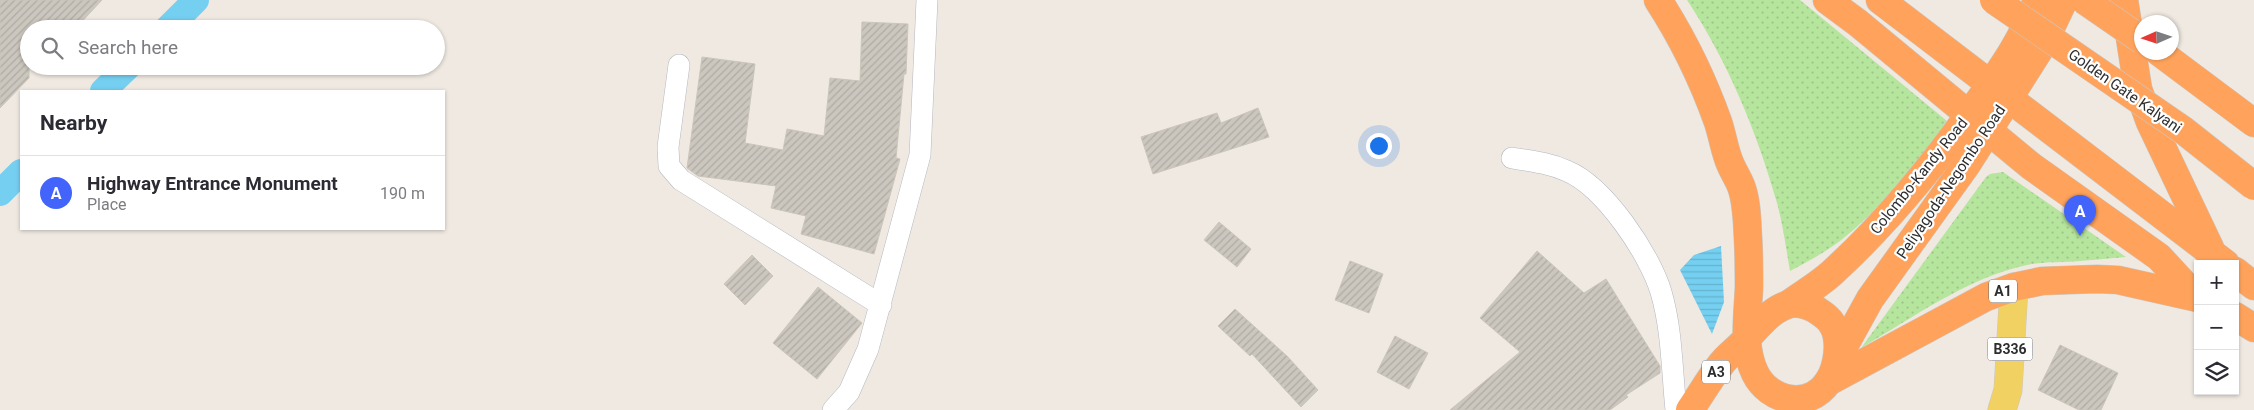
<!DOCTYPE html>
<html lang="en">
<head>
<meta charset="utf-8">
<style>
	:root { --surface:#fff; --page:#f2f2f3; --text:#2b2b33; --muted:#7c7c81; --line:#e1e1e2; --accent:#4264fb }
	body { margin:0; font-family:Roboto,sans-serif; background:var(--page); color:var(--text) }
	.controls { position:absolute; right:15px; bottom:15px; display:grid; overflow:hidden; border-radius:0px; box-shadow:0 1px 4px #0004 }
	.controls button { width:45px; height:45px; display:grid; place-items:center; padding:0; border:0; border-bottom:1px solid var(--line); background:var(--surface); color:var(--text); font:25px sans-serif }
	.compass { position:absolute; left:2134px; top:15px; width:45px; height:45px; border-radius:50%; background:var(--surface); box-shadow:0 1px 4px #0004; rotate:267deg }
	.you { position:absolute; left:1378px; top:145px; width:18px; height:18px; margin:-12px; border:4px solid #fff; border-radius:50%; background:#1a73e8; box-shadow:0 0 0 8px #1a73e833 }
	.badge { display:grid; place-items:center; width:32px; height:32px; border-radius:50%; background:var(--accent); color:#fff; font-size:16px; font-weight:700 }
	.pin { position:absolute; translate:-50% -41px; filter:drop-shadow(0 1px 2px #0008) }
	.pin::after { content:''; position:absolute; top:26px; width:18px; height:15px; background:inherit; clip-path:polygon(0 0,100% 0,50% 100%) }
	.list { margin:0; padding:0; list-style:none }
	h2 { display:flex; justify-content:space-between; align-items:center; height:65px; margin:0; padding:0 20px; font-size:21px }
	h2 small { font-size:16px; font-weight:400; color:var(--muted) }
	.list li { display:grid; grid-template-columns:32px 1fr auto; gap:15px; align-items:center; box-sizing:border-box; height:75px; padding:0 20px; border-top:1px solid var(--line) }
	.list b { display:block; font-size:19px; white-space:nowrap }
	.list p { margin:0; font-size:16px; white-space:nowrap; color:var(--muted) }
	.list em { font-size:16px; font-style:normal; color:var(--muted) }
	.icon { flex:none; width:28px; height:28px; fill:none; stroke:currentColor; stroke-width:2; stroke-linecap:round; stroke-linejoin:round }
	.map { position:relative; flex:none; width:2254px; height:410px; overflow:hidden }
	.search { position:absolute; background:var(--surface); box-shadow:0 1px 4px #0004; left:20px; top:20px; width:425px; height:55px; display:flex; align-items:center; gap:12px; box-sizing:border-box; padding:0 18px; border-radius:28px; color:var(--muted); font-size:19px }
	.panel { position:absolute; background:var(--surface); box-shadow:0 1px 4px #0004; left:20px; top:90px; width:425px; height:140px; border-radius:0px }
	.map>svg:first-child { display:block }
	.grass { fill:url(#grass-dots) }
	.water { fill:url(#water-rules) }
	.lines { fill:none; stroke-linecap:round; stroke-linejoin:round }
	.canal { stroke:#75cff0; stroke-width:26 }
	.building { fill:url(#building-hatch); stroke:#cbc5ba }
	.street-casing { stroke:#b4b7c1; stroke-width:22 }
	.primary-casing { stroke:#c9c9c9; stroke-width:29 }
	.highway-casing { stroke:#c9c9c9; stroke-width:29 }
	.street { stroke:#fff; stroke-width:21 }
	.primary { stroke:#f2d163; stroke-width:28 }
	.highway { stroke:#ffa35c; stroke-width:28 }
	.highway-bridge-casing { stroke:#c9c9c9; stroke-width:29; stroke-linecap:butt }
	.highway-bridge { stroke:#ffa35c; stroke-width:28 }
	.labels { text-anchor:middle; stroke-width:4.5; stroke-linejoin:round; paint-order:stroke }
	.shield { fill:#fff; stroke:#6d6d6d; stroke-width:1 }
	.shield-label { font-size:14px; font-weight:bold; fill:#2e2e2e }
	.street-label { font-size:15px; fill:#2e2e2e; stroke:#fff }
</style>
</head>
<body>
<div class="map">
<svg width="2254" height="410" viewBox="0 0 2254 410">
	<defs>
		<pattern id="grass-dots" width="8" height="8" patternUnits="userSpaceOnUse" patternTransform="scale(1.25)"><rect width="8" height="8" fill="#b6e59e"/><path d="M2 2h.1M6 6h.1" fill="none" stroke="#9dc588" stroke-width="1.8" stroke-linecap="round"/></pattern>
		<pattern id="water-rules" width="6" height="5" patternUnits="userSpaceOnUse" patternTransform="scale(1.25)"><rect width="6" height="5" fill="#75cff0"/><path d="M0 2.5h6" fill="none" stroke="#66b2ce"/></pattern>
		<pattern id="building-hatch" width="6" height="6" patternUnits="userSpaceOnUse" patternTransform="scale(1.25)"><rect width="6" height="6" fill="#cbc7bf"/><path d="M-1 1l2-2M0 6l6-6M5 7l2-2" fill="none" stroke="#afaba4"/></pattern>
	</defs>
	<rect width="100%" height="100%" fill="#efe9e1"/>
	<g class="grass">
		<path d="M1687,0H1800L1947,121C1917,162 1880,210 1840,241C1824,253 1807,262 1790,271C1786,248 1783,225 1777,203C1757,132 1728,62 1687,0Z"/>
		<path d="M2003,172L2126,257C2111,258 2096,260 2080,261C2063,263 2045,261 2027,265C1967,278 1914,317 1861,348L1986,177L1990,174Z"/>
	</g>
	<polygon class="water" points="1721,246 1724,302 1712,334 1680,270 1694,255"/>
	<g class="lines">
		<g class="canal">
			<polyline points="167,29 196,0"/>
			<polyline points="103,91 129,66"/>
			<polyline points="0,193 21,172"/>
		</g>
	</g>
	<g class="building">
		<polygon points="0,0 102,0 75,29 29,29 29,78 0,108"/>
		<polygon points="862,22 908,24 906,74 904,74 896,158 900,159 874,254 801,234 806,216 771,208 776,186 698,176 687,168 702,57 755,64 745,143 783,150 787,129 824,136 830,78 860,81"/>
		<polygon points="1258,108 1269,137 1153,174 1141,137 1217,113 1221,123"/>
		<polygon points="1219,222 1251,249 1237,267 1204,240"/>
		<polygon points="1537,251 1584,293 1606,279 1660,366 1660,373 1626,395 1628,397 1610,410 1450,410 1520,352 1480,318"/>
		<polygon points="752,255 773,276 745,305 724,284"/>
		<polygon points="1350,261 1383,274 1369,313 1335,300"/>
		<polygon points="818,287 862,323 817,379 773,343"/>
		<polygon points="1235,309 1287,356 1318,390 1301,407 1252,354 1250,356 1218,326"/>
		<polygon points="1395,336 1428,353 1409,389 1377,372"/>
		<polygon points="2060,345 2118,373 2101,410 2079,410 2038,390"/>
	</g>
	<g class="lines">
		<defs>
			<g id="street">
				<polyline points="679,65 668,147 669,166 681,180 881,305"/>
				<path d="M1512,158C1531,161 1549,163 1567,171C1605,187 1650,255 1661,292C1672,329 1672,372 1676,410"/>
				<polyline points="833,410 849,392 868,349 920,155 927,0"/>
			</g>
			<polyline id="primary" points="2002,410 2008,390 2014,287"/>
			<g id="highway">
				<path d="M1658,0C1682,37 1703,80 1718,122C1722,134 1724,147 1728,158C1731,168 1737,176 1741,186C1747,201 1747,222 1748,238C1749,254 1749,271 1749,287C1748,316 1742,346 1755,373C1769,402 1809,410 1828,382C1838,367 1842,339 1832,324C1829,318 1821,313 1815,309C1807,305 1799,302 1790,304C1771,309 1759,326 1746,339C1739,348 1729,354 1722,363C1710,378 1701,394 1690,410"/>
				<polyline points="1827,0 1858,23 2031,166 2159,257 2196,297"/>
				<polyline points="1880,0 2226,264"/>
				<polyline points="2124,0 2138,89 2150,122 2210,248"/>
				<polyline points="2159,52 2254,123"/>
				<polyline points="2235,271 2254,286"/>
				<path d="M1789,304C1804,293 1822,283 1835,270C1887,222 1933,166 1974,108C1999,72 2022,42 2037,0"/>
				<polyline points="2235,316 2254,328"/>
				<polyline points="1837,359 1870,299 1967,164 2043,44 2064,0"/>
				<polyline points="1828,382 1986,297 2014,287 2042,281 2097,279 2118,280 2198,298"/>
			</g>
		</defs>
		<use href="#street" class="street-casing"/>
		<use href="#primary" class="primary-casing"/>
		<use href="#highway" class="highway-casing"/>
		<use href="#street" class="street"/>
		<use href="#primary" class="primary"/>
		<use href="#highway" class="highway"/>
		<defs>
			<g id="highway-bridge">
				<polyline points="1994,0 2183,130 2254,186"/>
				<polyline points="2084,0 2142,40"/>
			</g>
		</defs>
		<use href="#highway-bridge" class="highway-bridge-casing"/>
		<use href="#highway-bridge" class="highway-bridge"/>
	</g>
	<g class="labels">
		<g class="shield">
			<rect x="1989" y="279.5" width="28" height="23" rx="4"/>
			<rect x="1987.5" y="337.5" width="45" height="23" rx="4"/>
			<rect x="1702" y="360.5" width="28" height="23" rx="4"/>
		</g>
		<g class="shield-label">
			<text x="2003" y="296">A1</text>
			<text x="2010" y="354">B336</text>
			<text x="1716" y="377">A3</text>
		</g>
		<g class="street-label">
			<text transform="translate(2125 91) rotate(35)" y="5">Golden Gate Kalyani</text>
			<text transform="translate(1919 176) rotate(-51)" y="5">Colombo-Kandy Road</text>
			<text transform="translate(1951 182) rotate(-56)" y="5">Peliyagoda-Negombo Road</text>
		</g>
	</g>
</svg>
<div class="controls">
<button>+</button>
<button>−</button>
<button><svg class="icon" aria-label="layers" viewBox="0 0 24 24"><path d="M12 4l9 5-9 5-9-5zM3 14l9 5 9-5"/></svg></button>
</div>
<svg class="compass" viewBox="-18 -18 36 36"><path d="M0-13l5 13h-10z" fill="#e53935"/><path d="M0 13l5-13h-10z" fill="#7c7c81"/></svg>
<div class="you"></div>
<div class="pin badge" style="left:2080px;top:236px">A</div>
<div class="search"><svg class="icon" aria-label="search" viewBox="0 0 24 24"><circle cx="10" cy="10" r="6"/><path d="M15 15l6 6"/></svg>Search here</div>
<section class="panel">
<h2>Nearby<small></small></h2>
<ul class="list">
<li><span class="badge">A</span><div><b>Highway Entrance Monument</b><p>Place</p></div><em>190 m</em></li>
</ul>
</section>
</div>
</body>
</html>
